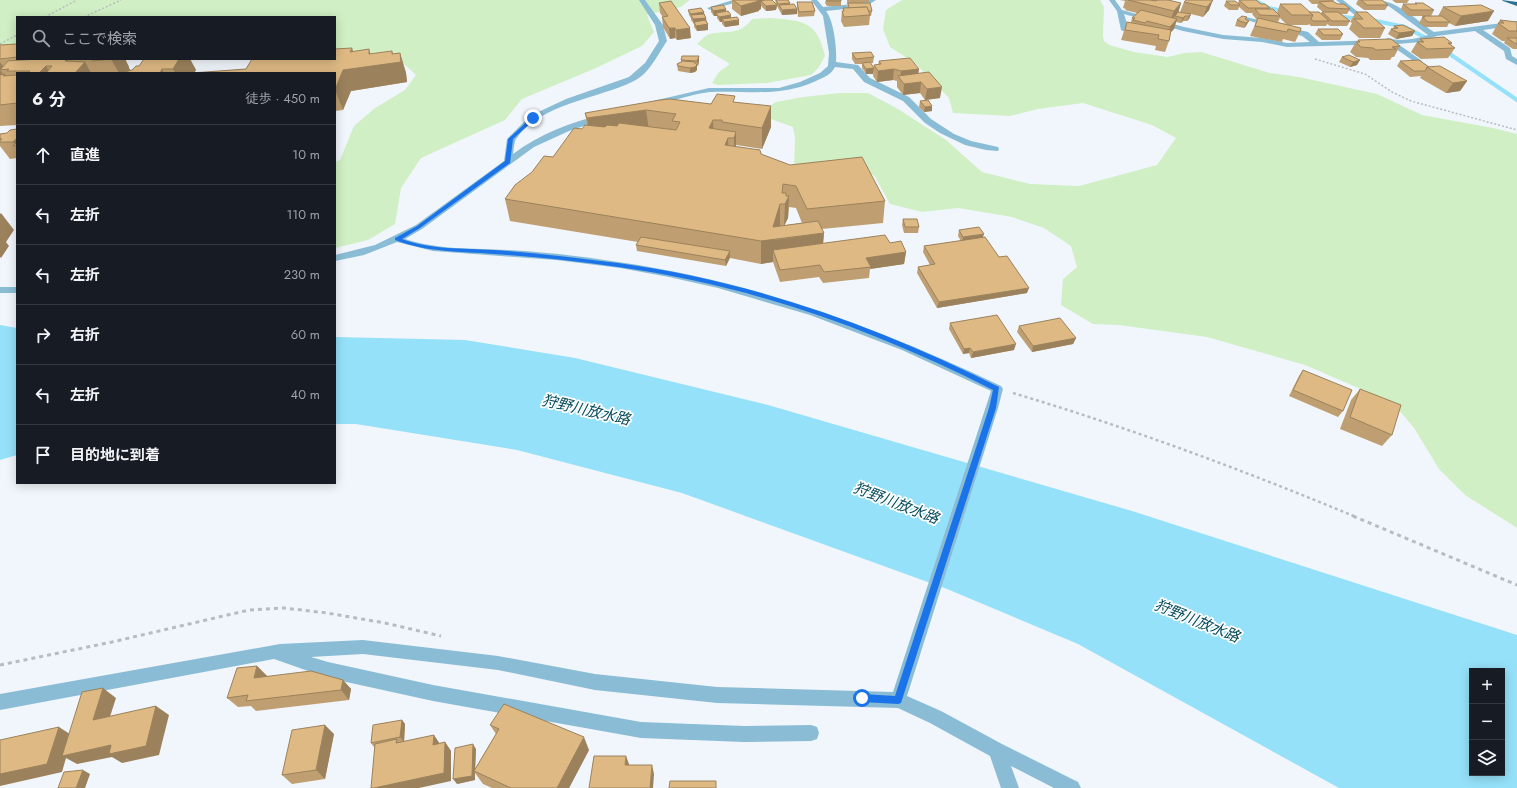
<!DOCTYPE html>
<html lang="ja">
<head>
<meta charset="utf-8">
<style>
	:root { --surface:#171b24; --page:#20242c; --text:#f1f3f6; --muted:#9ea1a6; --line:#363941 }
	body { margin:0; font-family:Jost,"Noto Sans JP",sans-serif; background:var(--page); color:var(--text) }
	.controls { position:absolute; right:12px; bottom:12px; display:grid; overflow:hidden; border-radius:0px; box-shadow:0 2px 10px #0003 }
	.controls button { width:36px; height:36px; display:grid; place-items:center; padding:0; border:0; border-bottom:1px solid var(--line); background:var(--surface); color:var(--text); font:20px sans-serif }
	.stop { position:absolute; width:12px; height:12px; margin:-9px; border:3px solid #1a73e8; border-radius:50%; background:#fff }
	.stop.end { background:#1a73e8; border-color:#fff; box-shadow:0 1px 4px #0008 }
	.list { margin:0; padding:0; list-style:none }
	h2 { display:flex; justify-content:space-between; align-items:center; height:52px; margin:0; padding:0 16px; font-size:17px }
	h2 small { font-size:13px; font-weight:400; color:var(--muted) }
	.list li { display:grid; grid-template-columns:26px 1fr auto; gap:12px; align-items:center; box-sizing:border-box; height:60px; padding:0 16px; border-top:1px solid var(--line) }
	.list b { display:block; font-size:15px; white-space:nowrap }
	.list em { font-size:13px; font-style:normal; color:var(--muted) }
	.icon { flex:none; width:22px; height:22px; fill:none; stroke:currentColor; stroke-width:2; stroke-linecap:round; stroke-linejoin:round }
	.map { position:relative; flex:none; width:1517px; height:788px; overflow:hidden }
	.search { position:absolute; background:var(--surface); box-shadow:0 2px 10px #0003; left:16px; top:16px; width:320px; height:44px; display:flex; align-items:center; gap:10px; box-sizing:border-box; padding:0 14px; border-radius:0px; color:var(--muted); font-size:15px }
	.panel { position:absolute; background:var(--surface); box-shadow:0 2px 10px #0003; left:16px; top:72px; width:320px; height:412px; border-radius:0px }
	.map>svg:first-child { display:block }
	.green { fill:#d0efc4 }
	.water { fill:#95e1f9; fill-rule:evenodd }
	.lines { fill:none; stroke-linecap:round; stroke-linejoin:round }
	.stream { stroke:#95e1f9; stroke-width:4 }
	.path-far2 { stroke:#b8bcc1; stroke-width:1.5; stroke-dasharray:2 2; stroke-linecap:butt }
	.path-far1 { stroke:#b8bcc1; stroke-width:2.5; stroke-dasharray:3 3; stroke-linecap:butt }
	.path { stroke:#b8bcc1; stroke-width:3; stroke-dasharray:4 4; stroke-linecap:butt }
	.minor { fill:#8abcd5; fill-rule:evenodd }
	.highway { fill:#2a7190; fill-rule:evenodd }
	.wall { fill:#bf9f71; fill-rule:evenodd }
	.shaded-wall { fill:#9b825c }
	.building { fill:#deb983; stroke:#9b825c }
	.route { fill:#1a73e8 }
	.labels { text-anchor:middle; stroke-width:3.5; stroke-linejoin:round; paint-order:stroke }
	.water-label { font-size:15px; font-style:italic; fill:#074b5c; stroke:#fff }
</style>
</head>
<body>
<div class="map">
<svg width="1517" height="788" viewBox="0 0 1517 788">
	<rect width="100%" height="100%" fill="#f1f6fc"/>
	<g class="green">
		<polygon points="0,0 690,0 681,7 647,15 654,32 642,46 596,68 522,99 505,120 421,158 401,188 395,224 368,240 335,248 335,162 340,160 354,126 375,108 405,90 416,75 404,64 335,59 335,17 17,17 17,55 0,59"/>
		<polygon points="902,0 1100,0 1104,7 1103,36 1104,41 1109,45 1134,52 1168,57 1184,53 1201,52 1270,73 1299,77 1377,94 1422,115 1493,128 1517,134 1517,528 1465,495 1439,469 1414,428 1393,403 1305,365 1207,337 1119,325 1093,324 1061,305 1063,279 1077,267 1071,246 1044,228 1012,217 958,208 922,212 890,204 874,175 848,171 794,169 795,138 793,127 771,119 763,110 776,102 803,97 840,93 868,93 898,109 946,140 982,172 1030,184 1079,186 1157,165 1176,138 1152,125 1083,103 1038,109 1010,116 953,113 949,98 916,64 890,47 883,29 886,10"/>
		<path d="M771,18C804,21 817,21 825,56L819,67L811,75L767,83L718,85L712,83L719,72L730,64L697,44C701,41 705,35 710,34C728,30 739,36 752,19Z"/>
	</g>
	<g class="water">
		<polygon points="0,325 17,328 17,455 0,460"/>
		<path d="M335,337L465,340L575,358L768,405L1132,511L1517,635V788H1339L1078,644L947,589L682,493L517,450L356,424H335ZM1472,671H1502V773H1472Z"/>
	</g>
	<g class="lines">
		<g class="stream">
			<polyline points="1254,0 1269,8 1284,11"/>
			<polyline points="1337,16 1360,19"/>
			<polyline points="1371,20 1405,27 1430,40"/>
			<polyline points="1444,50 1517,100"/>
		</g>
		<g class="path-far2">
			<polyline points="45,17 77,0"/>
			<polyline points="84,17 121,0"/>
			<polyline points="0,44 17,35"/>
			<polyline points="1315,59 1365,74 1392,92 1411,101 1517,130"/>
		</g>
		<path class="path-far1" d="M1013,393C1130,428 1243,470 1356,517"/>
		<g class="path">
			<polyline points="1353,516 1517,585"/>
			<polyline points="0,665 112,642 249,610 284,608 327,613 385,623 441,636"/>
		</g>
		<g class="minor">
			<path d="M639,0H645L663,25L667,41C658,54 649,74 634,81C598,99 541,103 516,139C514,142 514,149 513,154C540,134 570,122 602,115L606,117L605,119L569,131L534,147L422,229L405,239C438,250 473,248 507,250C544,252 581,256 618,262C753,281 879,328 1001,386L1003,389L998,408L907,696L941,711L1002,744L1078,782L1081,788H1054L1011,766L1019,788H1001L990,756L930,723L898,708L717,703L595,690L498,670L363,654L311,657L328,662L433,685L641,722L744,726L811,725L817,727L819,733L817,739L811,741L744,742L641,738L433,701L328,678L274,659L0,710V694L280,644L363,640L498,656L595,674L717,687L893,692L991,391L902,350L810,315L718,288L669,277L620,268L556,260L433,251L397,242L364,255L335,261V255L375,245L416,225L504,161L507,139L530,116L566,99L629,77L645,63L659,41L655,25Z"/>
			<polygon points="733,0 744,0 710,10 707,8"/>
			<path d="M811,0H817L823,7L863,3L868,0H876L865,7L826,11C834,21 837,49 836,62L858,65L870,78L909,97L931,119L954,134L971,141L998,147L999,149L998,151L986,150L965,145L940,133L925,123L903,101L864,82L853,69L835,67C831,75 824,77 816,81C778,98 749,90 710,92C692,94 673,101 656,105L652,103L653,101L709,88H779L800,82L820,73L828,66L829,53L823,16Z"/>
			<path d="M1109,0H1115L1122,10L1184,27L1223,35L1262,38L1287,43L1310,42L1302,36L1243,19L1246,17L1308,32L1319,42L1384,40L1388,38C1400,42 1416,39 1428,35L1390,7L1375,0C1397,0 1416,20 1434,32L1517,21V25L1483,30L1510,48L1512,56L1517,59V65L1506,59L1504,51L1475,31L1437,36L1420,42L1398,44L1422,61V65H1419L1389,44L1287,47L1262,42L1223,39L1183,31L1124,14L1129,30L1125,32L1121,30L1117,11Z"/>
			<polygon points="1336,0 1343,0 1372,23 1366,24"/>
			<rect x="0" y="287" width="17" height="6"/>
		</g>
		<polygon class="highway" points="1502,0 1517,2 1517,6 1503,1"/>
	</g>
	<g class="wall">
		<polygon points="732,0 772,0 776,4 775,0 788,0 790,4 797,14 782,15 777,6 776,10 766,11 761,6 761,4 761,9 759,10 759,11 741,16 732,9"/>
		<polygon points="826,0 841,0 841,6 827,6 825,3"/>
		<polygon points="847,0 869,0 869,2 864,2 864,3 872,11 871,16 870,16 869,25 844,27 841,21 842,11 843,11 843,8 848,8 848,4 847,4"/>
		<polygon points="1120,0 1156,0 1156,1 1181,3 1178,13 1189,14 1180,12 1184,2 1212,0 1209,10 1203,17 1191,14 1189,19 1187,21 1183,21 1181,23 1176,22 1174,29 1171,32 1169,41 1165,52 1155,50 1156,46 1121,40 1127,22 1131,22 1132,18 1137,13 1125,10 1126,9 1123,8 1125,1"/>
		<path d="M1239,0L1261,4L1270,8L1269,9L1277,13L1280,4L1309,12L1321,13L1322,12H1323L1317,7L1318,4H1312L1308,0H1334L1333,2L1350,9L1347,14H1341L1350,21L1347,26H1330L1327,24L1326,26H1311L1309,24L1308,25H1291L1300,32L1295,42L1283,39L1282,42L1250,36L1257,20L1252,14L1253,13H1246L1239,7L1238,10H1229L1224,6L1226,1L1238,3ZM1280,18L1286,24L1273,21L1278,22Z"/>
		<polygon points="1358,0 1382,0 1388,5 1385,10 1364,10 1356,4"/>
		<polygon points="1392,0 1409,0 1407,3 1396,3"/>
		<polygon points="797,2 815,11 814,16 798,17 797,7"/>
		<polygon points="659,3 691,38 677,40 675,38 670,39 663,27 662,17 663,17 660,13"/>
		<polygon points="1415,3 1434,10 1431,16 1408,16 1401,9 1403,4 1415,4"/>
		<polygon points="711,7 726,9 726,12 731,18 739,25 725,27 722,24 722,22 720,22 717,18 717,16 714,16 711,12"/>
		<polygon points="1443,7 1488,21 1455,26 1449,23 1447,27 1425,27 1419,23 1423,16 1438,16"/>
		<polygon points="688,10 704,12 708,30 697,31 694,27 694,24 691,20 691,18 689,15"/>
		<polygon points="1356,12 1385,28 1380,38 1359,38 1349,29 1352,23 1350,22"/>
		<polygon points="1237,20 1246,20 1246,26 1244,28 1235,26"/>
		<polygon points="1500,20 1517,22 1517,49 1513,49 1504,43 1505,41 1502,41 1492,34"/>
		<polygon points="1394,26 1415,31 1412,36 1396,39 1388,34 1391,29 1393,29"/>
		<polygon points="1318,29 1343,34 1340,40 1322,40 1315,34"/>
		<polygon points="1420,39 1452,43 1451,45 1455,48 1448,58 1421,59 1411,52 1417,42 1419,42"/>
		<polygon points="1358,40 1400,46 1394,57 1392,57 1390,60 1370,60 1368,58 1356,57 1350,52 1356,42 1357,42"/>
		<polygon points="17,44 17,59 125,59 129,67 129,68 130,70 132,70 139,66 144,59 190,59 196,70 194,73 246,69 354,52 370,54 393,54 400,53 406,73 407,82 351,91 343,110 335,111 335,73 17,73 17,125 0,126 0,45"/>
		<polygon points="852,53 874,57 873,63 870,63 874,68 873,74 866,74 862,68 862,64 855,64 852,59"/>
		<polygon points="1349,55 1357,65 1350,67 1339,62 1342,57"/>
		<polygon points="699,56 699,61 698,66 697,66 697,70 695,72 690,73 678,71 677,64 681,62 681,60"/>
		<polygon points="879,61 919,69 918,74 940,98 925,100 920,93 903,95 897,87 897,81 893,80 877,82 873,76 874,65 878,65"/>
		<polygon points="1400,61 1429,67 1467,81 1460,91 1446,93 1420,78 1421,76 1410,77 1397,66"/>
		<polygon points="920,101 932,111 924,112 919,107"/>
		<path d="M736,102L771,127L762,149L736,145V147L761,154L885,201L883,223L822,229L824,233L823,244L890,243L906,252L904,264L870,269L869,278L823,283L819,277L780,282L773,262L761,264L730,258L726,266L637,251L636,245L638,242L510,221L505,199L553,157L587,125L585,113ZM789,207L796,208L802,223L780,226H784L788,218Z"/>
		<polygon points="17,129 17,158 10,159 0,146 0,134 7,133"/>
		<polygon points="903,219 919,227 918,233 904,233 902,225"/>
		<polygon points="959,230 983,238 999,257 1027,293 937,308 917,273 918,267 930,265 923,252 924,246 961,241 958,236"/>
		<polygon points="950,323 1014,350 971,358 969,353 963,354 949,329"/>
		<polygon points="1019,326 1076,338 1073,344 1032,352 1017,332"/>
		<polygon points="1303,370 1343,411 1338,417 1289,396 1299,376"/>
		<polygon points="1360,389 1392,435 1382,446 1340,429 1351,400"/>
		<polygon points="257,666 267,676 343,680 351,689 349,700 256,711 251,706 238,707 227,698"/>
		<polygon points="402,720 405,724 404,742 440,743 445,742 451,751 451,781 374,747 371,743"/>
		<polygon points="490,725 589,750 569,788 492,788 483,784 475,773 475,780 457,784 476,749 475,769 496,734"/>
		<polygon points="334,734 325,779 292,784 282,775"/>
	</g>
	<g class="shaded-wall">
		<polygon points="758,0 771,0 761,1 761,9 759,10 759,11 741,16 741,6"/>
		<polygon points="1213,0 1209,10 1203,17 1207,7"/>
		<polygon points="1181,3 1178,13 1170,21 1174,11"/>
		<polygon points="777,5 776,10 766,11 766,6"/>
		<polygon points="726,9 726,14 716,13 717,16 714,16 713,11"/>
		<polygon points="797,9 797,14 782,15 782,10"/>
		<polygon points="1494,11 1488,21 1455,26 1461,16"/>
		<polygon points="704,12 704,17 691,16 691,14"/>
		<polygon points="1191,14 1189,19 1187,21 1189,16"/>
		<polygon points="731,15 731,20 722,19 722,22 720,22 719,17"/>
		<polygon points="1185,16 1183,21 1181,23 1183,18"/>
		<polygon points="706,18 707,23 694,22 694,24 693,19"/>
		<polygon points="1177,19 1174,29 1166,37 1170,27"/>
		<polygon points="739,20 739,25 725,27 724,22"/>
		<polygon points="1249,21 1246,26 1244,28 1246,23"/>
		<polygon points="708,24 708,30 697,31 696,26"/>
		<polygon points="669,28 675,28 675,38 670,39"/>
		<polygon points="690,28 691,38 677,40 676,30"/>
		<polygon points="1415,31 1412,36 1396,39 1399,33"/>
		<polygon points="352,48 359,68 369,54 369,49 374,66 392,54 392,51 396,63 400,53 406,73 407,82 351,91 343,110 335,90"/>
		<polygon points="699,56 699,61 698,66 697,61"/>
		<polygon points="67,59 75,73 85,62 91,73 73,73 65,61"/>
		<polygon points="111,59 125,59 129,67 129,68 130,70 128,73 119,73"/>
		<polygon points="179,59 190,59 196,70 194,73 175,73 173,69"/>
		<polygon points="1360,60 1357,65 1350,67 1353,62"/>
		<polygon points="0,62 5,69 0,70"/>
		<polygon points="697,65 697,70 695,72 690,73 690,68"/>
		<polygon points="46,66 50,73 39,73"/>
		<polygon points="874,68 873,74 866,74 866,69"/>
		<polygon points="162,69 164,73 160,73"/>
		<polygon points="894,69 893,80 877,82 878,71"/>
		<polygon points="919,69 917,80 900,79 901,71"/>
		<polygon points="0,70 4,75 5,74 17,93 0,75"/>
		<polygon points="1467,81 1460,91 1446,93 1453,83"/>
		<polygon points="921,82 920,93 903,95 904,84"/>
		<polygon points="942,87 940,98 925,100 927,89"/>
		<polygon points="771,106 771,127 762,149 762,128"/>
		<polygon points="932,106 932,111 924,112 925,107"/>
		<polygon points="646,110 649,130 590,139 587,118"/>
		<polygon points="713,120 714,141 709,128"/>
		<polygon points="736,132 736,153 734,159 734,138"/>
		<polygon points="17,138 17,145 16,145 13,142"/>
		<polygon points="728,138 729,159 725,145"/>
		<polygon points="789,196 788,218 784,226 785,204"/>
		<polygon points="780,204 780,226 775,240 824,233 822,255 773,250 773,262 761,264 761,241 773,227"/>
		<polygon points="1,213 14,230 6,242 9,246 1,258 0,257 0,214"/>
		<polygon points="984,234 982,240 962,243 963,237"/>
		<polygon points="730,251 730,257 726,266 725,260"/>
		<polygon points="906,252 904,264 870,269 871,267 866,258"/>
		<polygon points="1029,288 1027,293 937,308 939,302"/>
		<polygon points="1076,338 1073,344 1032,352 1033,346"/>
		<polygon points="1016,344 1014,350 971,358 973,352"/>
		<polygon points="970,348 969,353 963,354 964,349"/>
		<polygon points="257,666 267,676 254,678"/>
		<polygon points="343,680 351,689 349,700 341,690"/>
		<polygon points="103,688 116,698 106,729 93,720"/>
		<polygon points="156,706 169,715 159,755 122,763 112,757 77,764 66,758 62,772 0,786 0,774 59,727 73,736"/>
		<polygon points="402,720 405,724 404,742 400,737"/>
		<polygon points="325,725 334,734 325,779 316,770"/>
		<polygon points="434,735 440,744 433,745"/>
		<polygon points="584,737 589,750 569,788 557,788"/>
		<polygon points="445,742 451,751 451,781 419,788 374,788"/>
		<polygon points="473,744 476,749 475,772 474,771 475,773 475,780 457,784 453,779"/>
		<polygon points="626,756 629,764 628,774 625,765"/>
		<polygon points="652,765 654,774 653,788 650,788"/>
		<polygon points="83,770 90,774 85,788 76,788"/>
	</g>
	<g class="building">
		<polygon points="733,0 758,0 757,0 759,1 741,6"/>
		<polygon points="765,0 772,0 777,5 766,6 761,1"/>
		<polygon points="776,0 788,0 790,3 778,4"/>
		<polygon points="826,0 841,0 841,1 827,1"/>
		<polygon points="1128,0 1150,0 1156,1 1157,0 1168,0 1181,3 1174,11"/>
		<polygon points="1186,0 1213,0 1207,7 1184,2"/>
		<polygon points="1239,0 1256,0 1261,4 1265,4 1270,8 1248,8"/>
		<polygon points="1361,0 1382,0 1388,5 1367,5"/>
		<polygon points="671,1 690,28 676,30 675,28 669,28 662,17 668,16 659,3"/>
		<polygon points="1226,1 1235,1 1240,5 1231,5"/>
		<polygon points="1332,1 1338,4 1344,4 1350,9 1328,8 1319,2"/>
		<polygon points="797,2 812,2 815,11 799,12"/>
		<polygon points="848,3 870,3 872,11 868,11 867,7 849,8"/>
		<polygon points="1415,3 1423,3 1434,10 1411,10 1403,4 1417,4"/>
		<polygon points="794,4 797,9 782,10 779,5"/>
		<polygon points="1280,4 1301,4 1313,15 1292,15"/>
		<polygon points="723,5 726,9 713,11 711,7"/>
		<polygon points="1481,5 1494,11 1461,16 1443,7"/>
		<polygon points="867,7 870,15 844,17 842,11 844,11 843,8"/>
		<polygon points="701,8 704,12 691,14 688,10"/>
		<polygon points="1255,9 1273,9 1280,16 1260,15"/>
		<polygon points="1141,10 1177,19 1170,27 1147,21 1145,23 1133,20 1135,18 1132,18"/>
		<polygon points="728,11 731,15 719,17 716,13"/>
		<polygon points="1178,12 1191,14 1189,16 1185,16 1183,18 1175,16"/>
		<polygon points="1309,12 1319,12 1329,21 1313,21 1311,19 1313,15"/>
		<polygon points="1322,12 1338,12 1350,21 1332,21"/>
		<polygon points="1356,12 1367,12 1385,28 1364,28 1354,19 1363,19"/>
		<polygon points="704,14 706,18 693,19 691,15"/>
		<polygon points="1242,16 1247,17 1245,19 1249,21 1246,23 1237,20"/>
		<polygon points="1423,16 1442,16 1450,22 1428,22 1422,17 1425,17"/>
		<polygon points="737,17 739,20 724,22 722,19"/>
		<polygon points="1258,18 1301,28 1300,32 1288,29 1287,32 1255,26"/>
		<polygon points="705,20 708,24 696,26 694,22"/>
		<polygon points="1500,20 1517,22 1517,31 1509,31 1498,23 1504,23"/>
		<polygon points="1127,22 1171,30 1169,41 1158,39 1159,35 1125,30"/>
		<polygon points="1403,25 1415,31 1399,33 1391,29 1398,28 1394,26"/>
		<polygon points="1318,29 1338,29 1343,34 1341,34 1342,35 1324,35"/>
		<polygon points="1444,37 1452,43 1448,43 1455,48 1427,49 1417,42 1424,42 1420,39"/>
		<polygon points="1507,38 1517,38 1517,44 1516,44"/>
		<polygon points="1391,39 1400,46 1392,47 1396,49 1376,50 1373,48 1361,47 1356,42 1360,42 1358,40"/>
		<polygon points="17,44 17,57 0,59 0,45"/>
		<polygon points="352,48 350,52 369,49 369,54 392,51 392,54 400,53 401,62 343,70 335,90 335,73 192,73 246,69 252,59 335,59 335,49"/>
		<polygon points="871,52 874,57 856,59 852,53"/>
		<polygon points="1349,55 1360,60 1353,62 1342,57"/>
		<polygon points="682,56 699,56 697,61 681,60"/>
		<polygon points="910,58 919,69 901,71 894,69 878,71 874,65 881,64 879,61"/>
		<polygon points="37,59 74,59 67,59 65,61 85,62 75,73 46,73 52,66 46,66 39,73 28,73 30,71 7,71 9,69 0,70 8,61"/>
		<polygon points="93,59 112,59 92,61"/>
		<polygon points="144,59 179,59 173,69 162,69 160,73 127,73 128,71 132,70 136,66 139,66"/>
		<polygon points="1419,60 1429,67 1427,67 1425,71 1414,71 1400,61"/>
		<polygon points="683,61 694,62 697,65 695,67 690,68 678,66 677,64"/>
		<polygon points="870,62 874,68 866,69 862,63"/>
		<polygon points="1440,66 1467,81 1453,83 1427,67"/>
		<polygon points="929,72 942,87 927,89 921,82 904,84 898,76"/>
		<polygon points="5,74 3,76 17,75 17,103 0,105 0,75"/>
		<polygon points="717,94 735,96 733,102 771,106 762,128 722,122 722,120 713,120 709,128 736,132 734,138 728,138 725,145 760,150 761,154 790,165 862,157 885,201 807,209 796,186 783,184 782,193 786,193 786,196 789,196 785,204 780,204 773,227 818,221 824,233 761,241 505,199 515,185 532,172 544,156 553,157 574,128 582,129 585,125 605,127 607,125 617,126 619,123 676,130 680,122 672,121 676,114 646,110 587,118 585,113 660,100 670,99 711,104"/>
		<polygon points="928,100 932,106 925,107 920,101"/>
		<polygon points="17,129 17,138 13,142 0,142 0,140 2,139 0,139 0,134 7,133 10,130"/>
		<polygon points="16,143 17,143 17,145 13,146"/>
		<polygon points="903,219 917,219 919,227 905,227"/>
		<polygon points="979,227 984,234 963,237 959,230"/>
		<polygon points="885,235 890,243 901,241 906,252 866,258 871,267 824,272 820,265 780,270 773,250"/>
		<polygon points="641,237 730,251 725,260 636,245"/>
		<polygon points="985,237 999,257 1007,256 1029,288 939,302 918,267 935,264 924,246"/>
		<polygon points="997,315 1016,344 973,352 970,348 964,349 950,323"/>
		<polygon points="1060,318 1076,338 1033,346 1019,326"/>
		<polygon points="1303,370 1352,390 1343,411 1293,390"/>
		<polygon points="1360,389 1401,405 1392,435 1350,417"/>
		<polygon points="257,666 254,678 311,671 343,680 341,690 246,701 248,695 227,698 237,668"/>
		<polygon points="103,688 93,720 156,706 146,746 109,754 111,745 62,756 82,692"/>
		<polygon points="504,704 584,737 557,788 511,788 474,771 499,729 490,725"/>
		<polygon points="402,720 400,737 371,743 373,725"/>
		<polygon points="325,725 316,770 282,775 292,730"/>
		<polygon points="59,727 47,764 0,774 0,740"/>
		<polygon points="434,735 433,745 445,742 444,773 374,788 371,788 375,744 397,739 396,743"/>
		<polygon points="473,744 472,776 453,779 455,748"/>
		<polygon points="594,756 626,756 625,765 652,765 650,788 589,788"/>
		<polygon points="83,770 76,788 58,788 64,772"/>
		<polygon points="670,781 716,781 716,788 669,788"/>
	</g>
	<path class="route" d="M532,117L536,118L513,139L510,163L420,228L402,239C432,250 462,248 494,250C535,253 577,258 618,263C752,281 879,327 999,387L996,408L901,703L898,704L862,702L859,701L858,698L859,695L862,694L895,696L989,408L993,390C875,330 750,285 618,267C577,261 535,257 494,254C459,251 429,253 395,240V238L417,226L505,161L508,139Z"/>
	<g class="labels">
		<g class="water-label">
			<text transform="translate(586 410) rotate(13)" y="5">狩野川放水路</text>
			<text transform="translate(896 503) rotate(21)" y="5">狩野川放水路</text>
			<text transform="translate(1197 621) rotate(22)" y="5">狩野川放水路</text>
		</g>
	</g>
</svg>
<div class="controls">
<button>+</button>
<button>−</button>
<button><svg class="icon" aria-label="layers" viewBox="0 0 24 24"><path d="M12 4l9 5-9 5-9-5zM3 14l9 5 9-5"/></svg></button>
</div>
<div class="stop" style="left:862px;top:698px"></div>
<div class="stop end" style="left:533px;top:118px"></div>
<div class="search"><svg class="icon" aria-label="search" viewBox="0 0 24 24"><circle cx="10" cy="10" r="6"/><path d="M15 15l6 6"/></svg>ここで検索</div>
<section class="panel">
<h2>6 分<small>徒歩 · 450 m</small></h2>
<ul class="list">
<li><svg class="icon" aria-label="ahead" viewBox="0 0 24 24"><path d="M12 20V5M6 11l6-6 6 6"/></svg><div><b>直進</b></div><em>10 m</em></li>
<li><svg class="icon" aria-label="left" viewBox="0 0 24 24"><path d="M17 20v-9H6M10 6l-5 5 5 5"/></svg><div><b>左折</b></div><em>110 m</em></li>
<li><svg class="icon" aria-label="left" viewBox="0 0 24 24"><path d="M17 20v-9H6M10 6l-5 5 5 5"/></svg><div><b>左折</b></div><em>230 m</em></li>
<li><svg class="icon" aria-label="right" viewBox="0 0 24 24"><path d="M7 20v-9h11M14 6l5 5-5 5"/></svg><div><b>右折</b></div><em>60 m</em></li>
<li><svg class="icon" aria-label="left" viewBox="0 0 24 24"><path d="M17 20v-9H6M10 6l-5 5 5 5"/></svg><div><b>左折</b></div><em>40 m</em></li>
<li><svg class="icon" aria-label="arrive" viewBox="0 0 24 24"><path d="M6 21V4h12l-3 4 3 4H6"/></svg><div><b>目的地に到着</b></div></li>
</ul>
</section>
</div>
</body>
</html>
